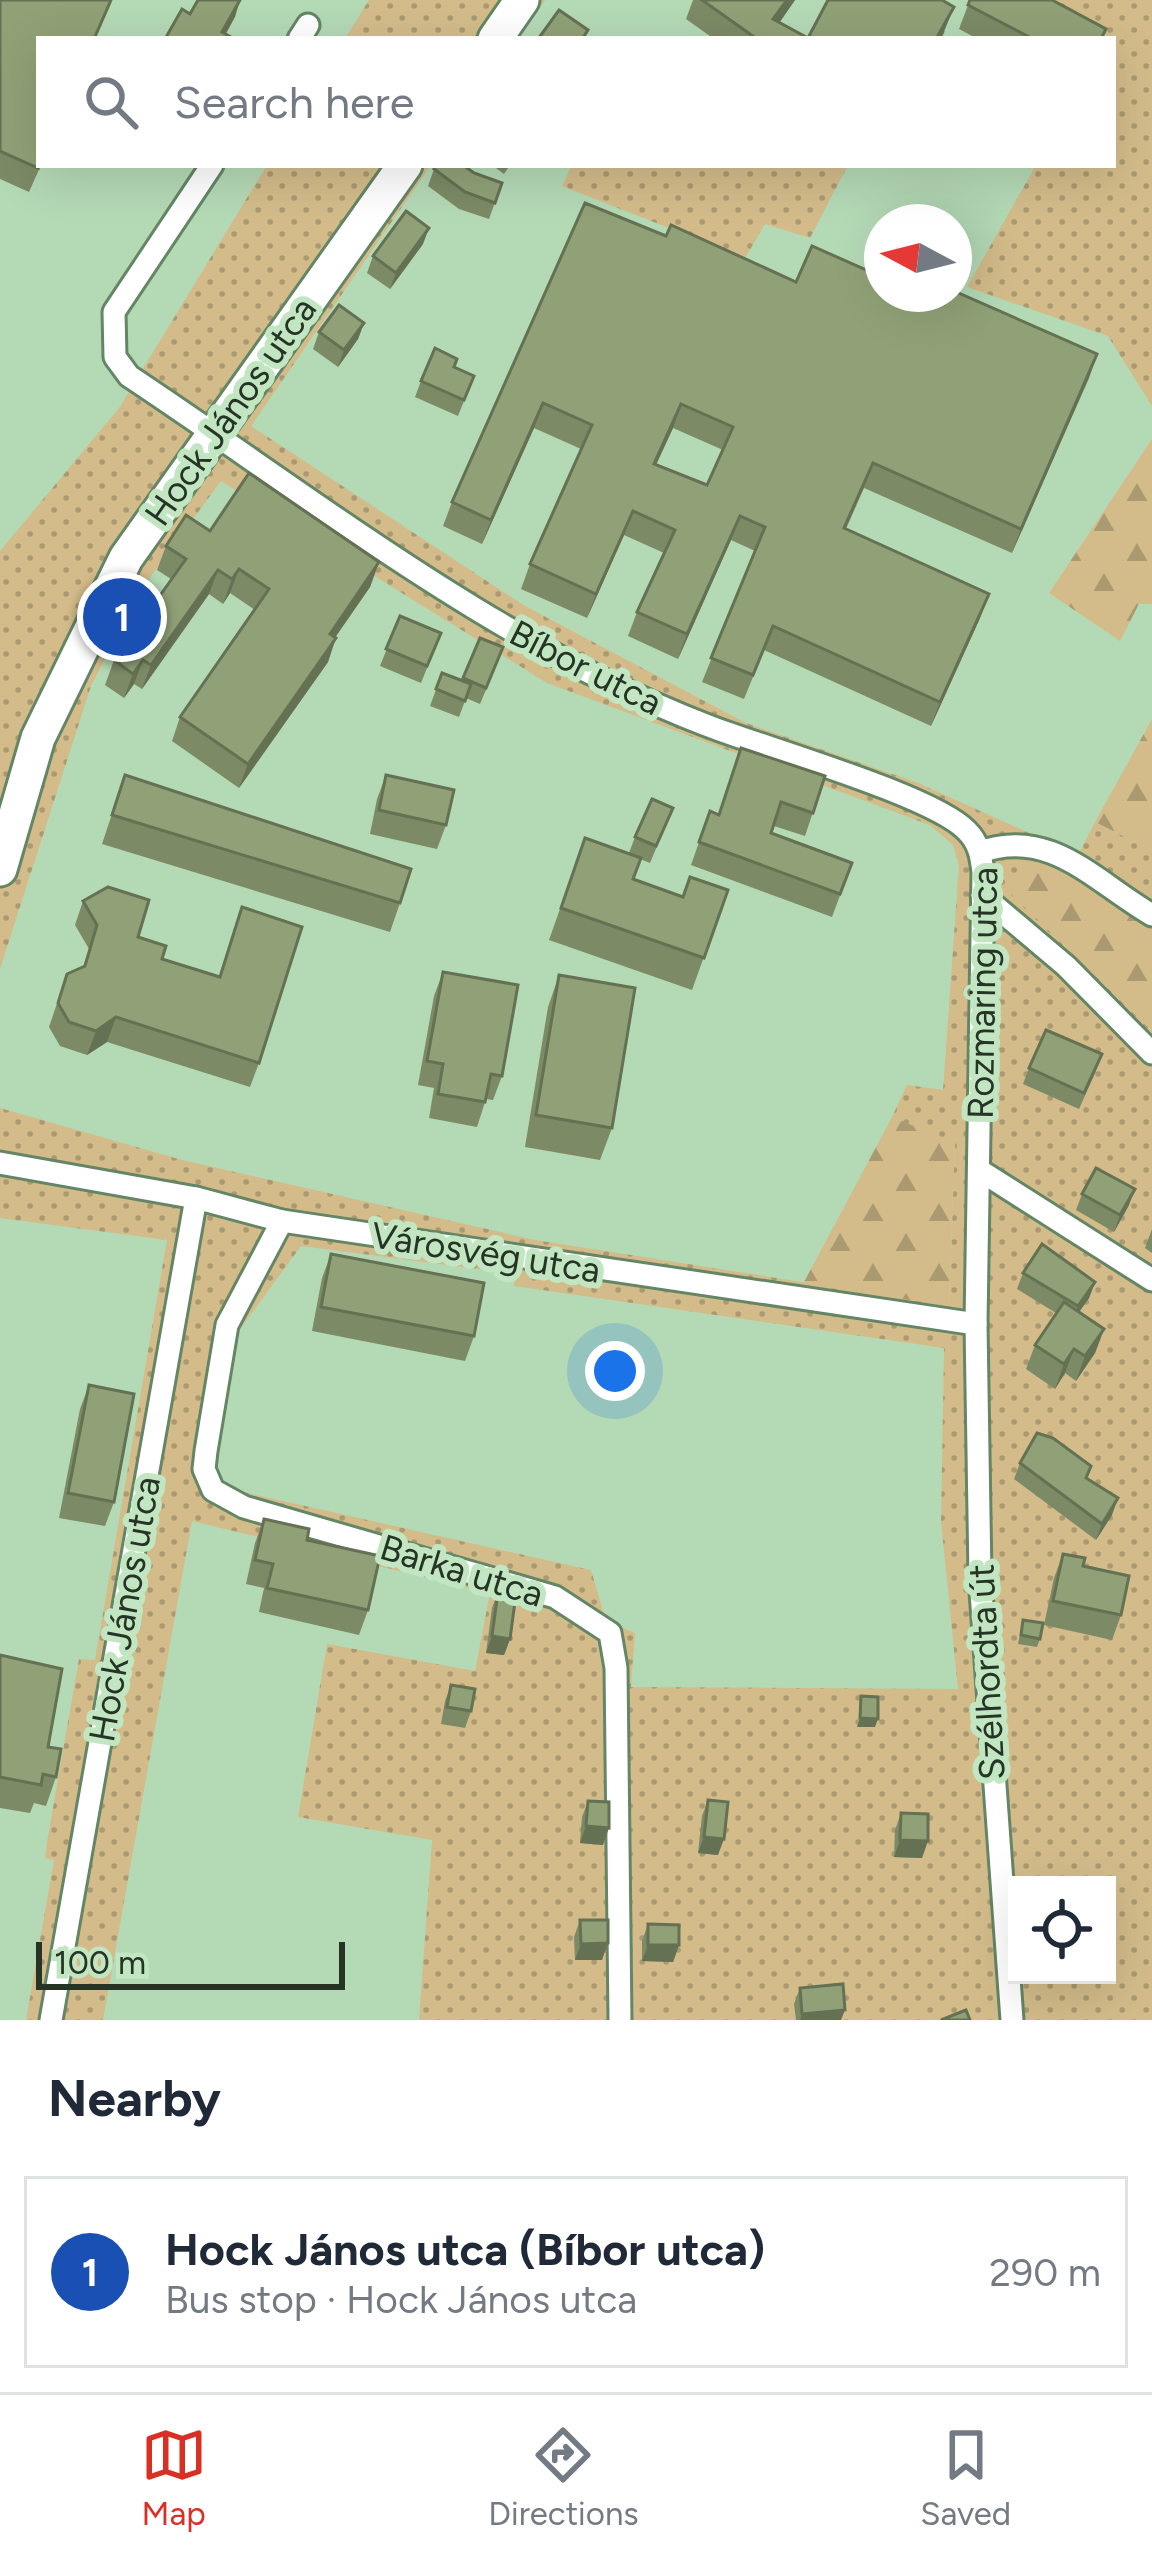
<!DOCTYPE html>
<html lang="en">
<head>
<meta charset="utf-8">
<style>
	:root { --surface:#fff; --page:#f2f2f3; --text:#1f2937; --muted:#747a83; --line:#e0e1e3; --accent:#d93025 }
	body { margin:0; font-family:Figtree,sans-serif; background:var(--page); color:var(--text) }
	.controls { position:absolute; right:36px; bottom:36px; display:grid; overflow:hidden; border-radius:0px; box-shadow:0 12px 48px #0002 }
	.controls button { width:108px; height:108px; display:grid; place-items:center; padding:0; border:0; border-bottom:3px solid var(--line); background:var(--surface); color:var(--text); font:60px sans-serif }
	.compass { position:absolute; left:864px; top:204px; width:108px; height:108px; border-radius:50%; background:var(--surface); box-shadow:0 12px 48px #0002; rotate:277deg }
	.scale { position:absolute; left:36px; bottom:30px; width:309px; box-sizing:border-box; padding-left:12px; border:6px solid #263426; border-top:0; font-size:33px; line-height:42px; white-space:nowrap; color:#263426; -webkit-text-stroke:9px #c1e6c1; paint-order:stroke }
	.you { position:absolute; left:615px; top:1371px; width:42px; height:42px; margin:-30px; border:9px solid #fff; border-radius:50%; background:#1a73e8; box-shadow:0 0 0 18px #1a73e833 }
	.badge { display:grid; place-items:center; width:78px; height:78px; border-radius:50%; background:var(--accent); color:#fff; font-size:39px; font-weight:700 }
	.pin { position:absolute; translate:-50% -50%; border:6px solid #fff; box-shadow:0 3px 12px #0006 }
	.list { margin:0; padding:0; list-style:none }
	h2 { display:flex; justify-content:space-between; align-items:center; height:156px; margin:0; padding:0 48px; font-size:51px }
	h2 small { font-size:39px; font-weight:400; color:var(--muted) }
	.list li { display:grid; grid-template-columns:78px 1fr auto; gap:36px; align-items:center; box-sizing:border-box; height:192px; margin:0 24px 24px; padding:0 24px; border:3px solid var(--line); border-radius:0px }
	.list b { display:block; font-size:45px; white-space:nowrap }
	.list p { margin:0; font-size:39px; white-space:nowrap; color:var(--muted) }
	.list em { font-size:39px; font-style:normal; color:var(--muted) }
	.icon { flex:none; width:66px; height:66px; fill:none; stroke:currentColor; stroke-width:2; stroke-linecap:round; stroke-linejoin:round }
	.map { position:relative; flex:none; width:1152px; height:2020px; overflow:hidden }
	.search { position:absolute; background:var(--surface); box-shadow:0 12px 48px #0002; left:36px; right:36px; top:36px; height:132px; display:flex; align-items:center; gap:30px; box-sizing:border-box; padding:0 42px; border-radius:0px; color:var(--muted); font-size:45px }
	.sheet { height:372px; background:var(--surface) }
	nav { display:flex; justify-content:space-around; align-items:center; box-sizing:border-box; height:168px; border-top:3px solid var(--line); background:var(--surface); font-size:33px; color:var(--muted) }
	nav a { display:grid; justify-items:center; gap:6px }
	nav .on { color:var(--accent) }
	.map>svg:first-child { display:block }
	.grass { fill:url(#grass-dots); fill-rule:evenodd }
	.forest { fill:url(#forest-firs) }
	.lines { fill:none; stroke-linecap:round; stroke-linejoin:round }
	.minor-casing { stroke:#648665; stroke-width:27 }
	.primary-casing { stroke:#648665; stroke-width:39 }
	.minor { stroke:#fff; stroke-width:21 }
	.primary { stroke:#fff; stroke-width:33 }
	.wall { fill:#7c8a66; fill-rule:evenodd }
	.shaded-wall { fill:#657153 }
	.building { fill:#90a177; stroke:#657153; stroke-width:3; fill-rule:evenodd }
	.labels { text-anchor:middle; stroke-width:12; stroke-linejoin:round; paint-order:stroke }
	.street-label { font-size:36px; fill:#263426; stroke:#c1e6c1 }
</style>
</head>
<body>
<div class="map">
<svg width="1152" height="2020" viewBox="0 0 1152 2020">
	<defs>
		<pattern id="grass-dots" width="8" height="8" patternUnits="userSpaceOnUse" patternTransform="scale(3)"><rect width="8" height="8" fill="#d3bc8a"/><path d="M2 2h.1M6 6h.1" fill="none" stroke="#ab9a71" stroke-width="1.8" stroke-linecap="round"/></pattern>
		<pattern id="forest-firs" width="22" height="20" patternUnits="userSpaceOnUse" patternTransform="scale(3)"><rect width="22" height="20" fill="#d3bc8a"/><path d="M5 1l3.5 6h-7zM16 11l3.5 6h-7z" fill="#ab9a71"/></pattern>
	</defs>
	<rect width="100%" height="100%" fill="#b4d9b5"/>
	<g class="grass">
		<polygon points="369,0 545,0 518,39 345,39"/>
		<polygon points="1042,0 1152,0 1152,406 1108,336 967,287 1036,165 1113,165 1113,39"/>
		<path d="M267,165H431L251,426L525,606L746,723L918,783L1078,855L1095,822L1152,850V928L1033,849L1012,894L1152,1031V2020H419L432,1840L298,1817L327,1644L475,1671L490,1593L192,1521L103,2020H26L54,1860L45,1858L47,1842L79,1659L95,1660L167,1240L0,1218V1108L182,1160L535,1240L949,1305L955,1144L892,1117L907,1085L943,1090L959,865L953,845L930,825L547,683L221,481L138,594L91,686L0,969V551L119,408ZM301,1246L516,1274L514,1286L944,1348L941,1521L958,1689L631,1687L635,1633L606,1621L591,1570L229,1489L217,1478L216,1464L233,1339ZM1017,1885H1107V1975H1017Z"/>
		<polygon points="572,165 848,165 810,238 765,224 745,258 562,186"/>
	</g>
	<g class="forest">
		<polygon points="1152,439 1152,604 1139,604 1120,641 1049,593"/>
		<polygon points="1152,719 1152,850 1095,822"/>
		<polygon points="1033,849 1152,928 1152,1031 1011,894 1022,859"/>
		<polygon points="892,1117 955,1143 949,1306 803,1284"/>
	</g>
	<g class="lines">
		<defs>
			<g id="minor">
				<polyline points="299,39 308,25"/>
				<path d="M212,165L114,312L115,357L129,376C316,500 494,643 706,725C761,747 933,795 967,831C979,843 981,856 983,872L976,1324L980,1578L1012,2020"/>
				<path d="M980,852C1050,827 1094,881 1152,915"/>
				<polyline points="982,895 1066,966 1152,1053"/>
				<polyline points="0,1163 196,1198 282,1221 976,1324"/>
				<polyline points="979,1170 1152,1280"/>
				<polyline points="282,1221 227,1325 206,1451 204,1469 213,1490 244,1507 555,1597 610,1633 616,1668 620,2020"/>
				<polyline points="51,2020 196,1198"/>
			</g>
			<g id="primary">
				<polyline points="495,39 522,0"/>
				<polyline points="0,869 38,738 126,558 405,165"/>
			</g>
		</defs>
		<use href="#minor" class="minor-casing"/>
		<use href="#primary" class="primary-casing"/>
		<use href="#minor" class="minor"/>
		<use href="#primary" class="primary"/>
	</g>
	<g class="wall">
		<polygon points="0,0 39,165 41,165 29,192 0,179"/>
		<polygon points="693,0 795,0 779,23 808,38 945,31 941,39 714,39 686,19"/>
		<polygon points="970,0 1103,39 978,39 959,29"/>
		<polygon points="492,165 510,165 504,174"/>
		<polygon points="434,169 474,173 502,183 489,219 459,209 428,186"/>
		<path d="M666,236L796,282L944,304L1097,354L1012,553L864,488L846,529L980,618L931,726L764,650L744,699L702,682L755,551L731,540L678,659L628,636L637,612L664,553L624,535L587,618L521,589L530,564L581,449L534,428L482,544L443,526L452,502ZM673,428L723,450L707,485L656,465Z"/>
		<polygon points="423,244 390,289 367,273 373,256"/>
		<polygon points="364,323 358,339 338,367 313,349 319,332"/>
		<polygon points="454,367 474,376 458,416 415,397 421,381"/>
		<polygon points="210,531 379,562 370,587 335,637 328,662 239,788 172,741 180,717 255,610 230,593 223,604 209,594 142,689 134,684 124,698 105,685 114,660 171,579 157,570 166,546"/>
		<polygon points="400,616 441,633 421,683 380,666"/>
		<polygon points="480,638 497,664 480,704 466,698 459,717 430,706 442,673 462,681"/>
		<polygon points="125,775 400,903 390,932 102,844"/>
		<polygon points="386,775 446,825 437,849 370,834 377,799"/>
		<polygon points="825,776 805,836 774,826 771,833 852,863 832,917 691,865 710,811 719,814"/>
		<polygon points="673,808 650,863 640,859 633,879 683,897 728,890 692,990 549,940 585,838 629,853 635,837"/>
		<polygon points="83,901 138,937 162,959 219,977 242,907 259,1063 250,1087 107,1042 87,1055 60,1046 49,1027 67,974 83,967 89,949 75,925"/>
		<polygon points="443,972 502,1076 493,1100 486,1099 477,1127 429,1118 434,1088 418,1085 434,996"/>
		<polygon points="559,975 612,1128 600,1160 525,1147 548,1007"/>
		<polygon points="1029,1068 1096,1071 1079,1109 1023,1084"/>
		<polygon points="1082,1194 1129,1205 1114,1232 1076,1210"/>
		<polygon points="1152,1229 1152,1253 1145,1248"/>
		<polygon points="331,1254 474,1336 465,1361 312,1331 322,1278"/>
		<polygon points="1023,1273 1095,1282 1089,1298 1079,1312 1104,1329 1095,1353 1076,1381 1065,1373 1055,1389 1026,1369 1035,1345 1056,1313 1017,1289"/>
		<polygon points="89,1385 114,1502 105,1526 59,1518 80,1409"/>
		<polygon points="1020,1463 1087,1478 1112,1515 1096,1540 1014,1479"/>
		<polygon points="264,1519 307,1540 368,1610 359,1635 259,1612 264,1588 246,1584 255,1543"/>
		<polygon points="1063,1554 1083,1566 1121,1615 1112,1640 1044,1625 1054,1578"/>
		<polygon points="498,1592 510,1639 504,1655 486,1653 492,1608"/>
		<polygon points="1023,1620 1040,1639 1037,1647 1018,1644"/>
		<polygon points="0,1655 48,1747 56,1777 46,1806 34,1803 30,1813 0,1808"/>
		<polygon points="451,1685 471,1711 465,1728 441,1724 445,1701"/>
		<polygon points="708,1800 718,1855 698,1853 702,1816"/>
		<polygon points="588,1801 603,1845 580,1843 582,1817"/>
		<polygon points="901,1813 922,1858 894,1857 895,1830"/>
		<polygon points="580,1920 602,1960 575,1960 574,1937"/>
		<polygon points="648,1924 679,1945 673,1962 642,1961 642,1941"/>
		<polygon points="800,1988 841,2020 796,2020 794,2004"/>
	</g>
	<g class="shaded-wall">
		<polygon points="240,0 235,17 223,39 222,32"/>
		<polygon points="787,0 795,0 768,39 773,19"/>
		<polygon points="954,7 941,39 936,39"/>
		<polygon points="429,228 423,244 390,289 396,273"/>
		<polygon points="364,323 358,339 338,367 344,350"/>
		<polygon points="1097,354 1089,378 1012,553 1021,529"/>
		<polygon points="543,403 534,428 482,544 491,520"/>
		<polygon points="681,404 673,428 645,488 654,464"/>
		<polygon points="633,511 624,535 587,618 596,594"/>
		<polygon points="740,516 731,540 678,659 687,634"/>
		<polygon points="379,562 370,587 321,658 330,634"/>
		<polygon points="239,569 230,593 223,604 232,579"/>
		<polygon points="218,570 209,594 142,689 151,665"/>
		<polygon points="989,594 980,618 931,726 940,702"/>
		<polygon points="336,638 328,662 239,788 248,764"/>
		<polygon points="143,660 134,684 124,698 133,674"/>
		<polygon points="116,1017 107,1042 87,1055 96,1031"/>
		<polygon points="1135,1189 1129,1205 1114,1232 1120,1215"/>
		<polygon points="1095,1282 1089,1298 1072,1322 1078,1306"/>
		<polygon points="1104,1329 1095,1353 1076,1381 1085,1356"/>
		<polygon points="1074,1349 1065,1373 1055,1389 1064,1364"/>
		<polygon points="1118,1498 1112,1515 1096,1540 1102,1524"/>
		<polygon points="492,1636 510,1639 504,1655 486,1653"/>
		<polygon points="860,1718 878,1719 875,1727 857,1727"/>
		<polygon points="586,1826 609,1828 603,1845 580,1843"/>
		<polygon points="704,1837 724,1839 718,1855 698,1853"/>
		<polygon points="900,1840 928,1841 922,1858 894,1857"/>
		<polygon points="608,1943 602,1960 575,1960 581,1944"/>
		<polygon points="648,1945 679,1945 673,1962 642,1961"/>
		<polygon points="845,2010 841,2020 800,2020 802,2014"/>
	</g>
	<g class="building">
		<polygon points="0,0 111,0 94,39 39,39 38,168 0,151"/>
		<polygon points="198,0 240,0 222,32 231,37 230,39 165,39 182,9 190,14"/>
		<polygon points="702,0 787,0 773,19 808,38 828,0 942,0 954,7 936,39 757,39"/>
		<polygon points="970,0 1052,0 1106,29 1101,39 1033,39 968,5"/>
		<polygon points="559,10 588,30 582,39 538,39"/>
		<polygon points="437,165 463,165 474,173 502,183 495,203 465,192 434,169"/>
		<path d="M585,203L666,236L671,225L796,282L812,246L882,277V294H921L944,304L949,294H954V291L1097,354L1021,529L873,463L844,528L989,594L940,702L773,626L753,675L711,658L765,527L740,516L687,634L637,612L675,530L633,511L596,594L530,564L592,425L543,403L491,520L452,502ZM681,404L733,427L707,485L654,464Z"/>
		<polygon points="406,211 429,228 396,273 373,256"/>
		<polygon points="339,305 364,323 344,350 319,332"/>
		<polygon points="435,348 457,359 454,367 474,376 464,400 421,381"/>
		<polygon points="249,473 379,562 330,634 336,638 248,764 180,717 269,589 239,569 232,579 218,570 151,665 143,660 133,674 114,660 186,559 166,546 186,515 210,531"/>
		<polygon points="400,616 441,633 427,666 386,649"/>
		<polygon points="480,638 503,647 486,688 463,678"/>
		<polygon points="442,673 471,684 465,701 436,689"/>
		<polygon points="741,748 825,776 813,813 781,802 771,833 852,863 840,894 699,842 710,811 719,815"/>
		<polygon points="125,775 411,869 400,903 112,815"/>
		<polygon points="386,775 454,790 446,825 379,810"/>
		<polygon points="652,799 673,808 656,846 635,837"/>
		<polygon points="585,838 641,858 633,879 683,897 690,877 728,890 704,958 561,908"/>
		<polygon points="108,887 149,900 138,937 166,946 162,959 220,977 242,907 302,927 259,1063 116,1017 96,1031 69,1022 58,1003 67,974 85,966 97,925 83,901"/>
		<polygon points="443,972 518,985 502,1076 491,1074 485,1102 438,1094 443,1064 427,1061"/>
		<polygon points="559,975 635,988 612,1128 536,1115"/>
		<polygon points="1046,1030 1102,1054 1084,1093 1029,1068"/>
		<polygon points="1096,1168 1135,1189 1120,1215 1082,1194"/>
		<polygon points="1042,1244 1095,1282 1078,1306 1023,1273"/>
		<polygon points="331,1254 484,1283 474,1336 321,1307"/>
		<polygon points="1064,1302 1104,1329 1085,1356 1074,1349 1064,1364 1035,1345"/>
		<polygon points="89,1385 134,1394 114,1502 68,1493"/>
		<polygon points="1037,1433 1053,1438 1091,1466 1086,1478 1118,1498 1102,1524 1020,1463"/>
		<polygon points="264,1519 309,1529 307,1540 380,1556 368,1610 267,1588 273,1564 255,1560"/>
		<polygon points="1063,1554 1085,1558 1083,1566 1129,1576 1121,1615 1053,1601"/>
		<polygon points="498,1592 516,1594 510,1639 492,1636"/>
		<polygon points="1023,1620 1043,1623 1040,1639 1021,1635"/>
		<polygon points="0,1655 62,1669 48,1747 61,1749 56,1777 43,1774 41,1785 0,1777"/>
		<polygon points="451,1685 475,1689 471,1711 447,1707"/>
		<polygon points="861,1696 878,1697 878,1719 860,1718"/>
		<polygon points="708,1800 728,1802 724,1839 704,1837"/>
		<polygon points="588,1801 609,1802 609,1828 586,1826"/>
		<polygon points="901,1813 928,1814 928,1841 900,1840"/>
		<polygon points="580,1920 608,1920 608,1943 581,1944"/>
		<polygon points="648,1924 679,1925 679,1945 648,1945"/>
		<polygon points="843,1984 845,2010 802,2014 800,1988"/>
		<polygon points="966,2010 970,2020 941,2020"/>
	</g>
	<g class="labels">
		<g class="street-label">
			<text transform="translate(230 411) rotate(-55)" y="13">Hock János utca</text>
			<text transform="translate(586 667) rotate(27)" y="13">Bíbor utca</text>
			<text transform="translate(982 993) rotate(-89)" y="13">Rozmaring utca</text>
			<text transform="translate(486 1252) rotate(9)" y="13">Városvég utca</text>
			<text transform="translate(462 1570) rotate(17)" y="13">Barka utca</text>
			<text transform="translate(124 1609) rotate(-80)" y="13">Hock János utca</text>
			<text transform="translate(986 1672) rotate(-93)" y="13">Szélhordta út</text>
		</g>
	</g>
</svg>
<div class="controls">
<button><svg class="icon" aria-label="locate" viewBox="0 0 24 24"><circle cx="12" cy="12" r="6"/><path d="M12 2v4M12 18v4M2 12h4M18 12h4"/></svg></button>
</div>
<svg class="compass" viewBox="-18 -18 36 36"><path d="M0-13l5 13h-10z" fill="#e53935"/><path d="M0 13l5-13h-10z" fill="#747a83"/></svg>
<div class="scale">100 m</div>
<div class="you"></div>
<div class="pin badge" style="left:122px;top:617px;background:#1a4fb4">1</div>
<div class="search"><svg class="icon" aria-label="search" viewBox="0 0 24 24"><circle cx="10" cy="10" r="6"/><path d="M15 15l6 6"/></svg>Search here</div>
</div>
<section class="sheet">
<h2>Nearby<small></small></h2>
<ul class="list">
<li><span class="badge" style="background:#1a4fb4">1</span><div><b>Hock János utca (Bíbor utca)</b><p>Bus stop · Hock János utca</p></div><em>290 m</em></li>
</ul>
</section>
<nav>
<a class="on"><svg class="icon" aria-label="map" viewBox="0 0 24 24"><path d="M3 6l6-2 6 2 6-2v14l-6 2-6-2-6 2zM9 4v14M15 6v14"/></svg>Map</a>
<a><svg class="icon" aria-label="directions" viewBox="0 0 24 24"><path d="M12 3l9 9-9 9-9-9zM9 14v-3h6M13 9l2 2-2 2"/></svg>Directions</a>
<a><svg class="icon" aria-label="saved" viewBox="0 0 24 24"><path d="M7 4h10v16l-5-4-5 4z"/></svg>Saved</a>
</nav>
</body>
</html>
